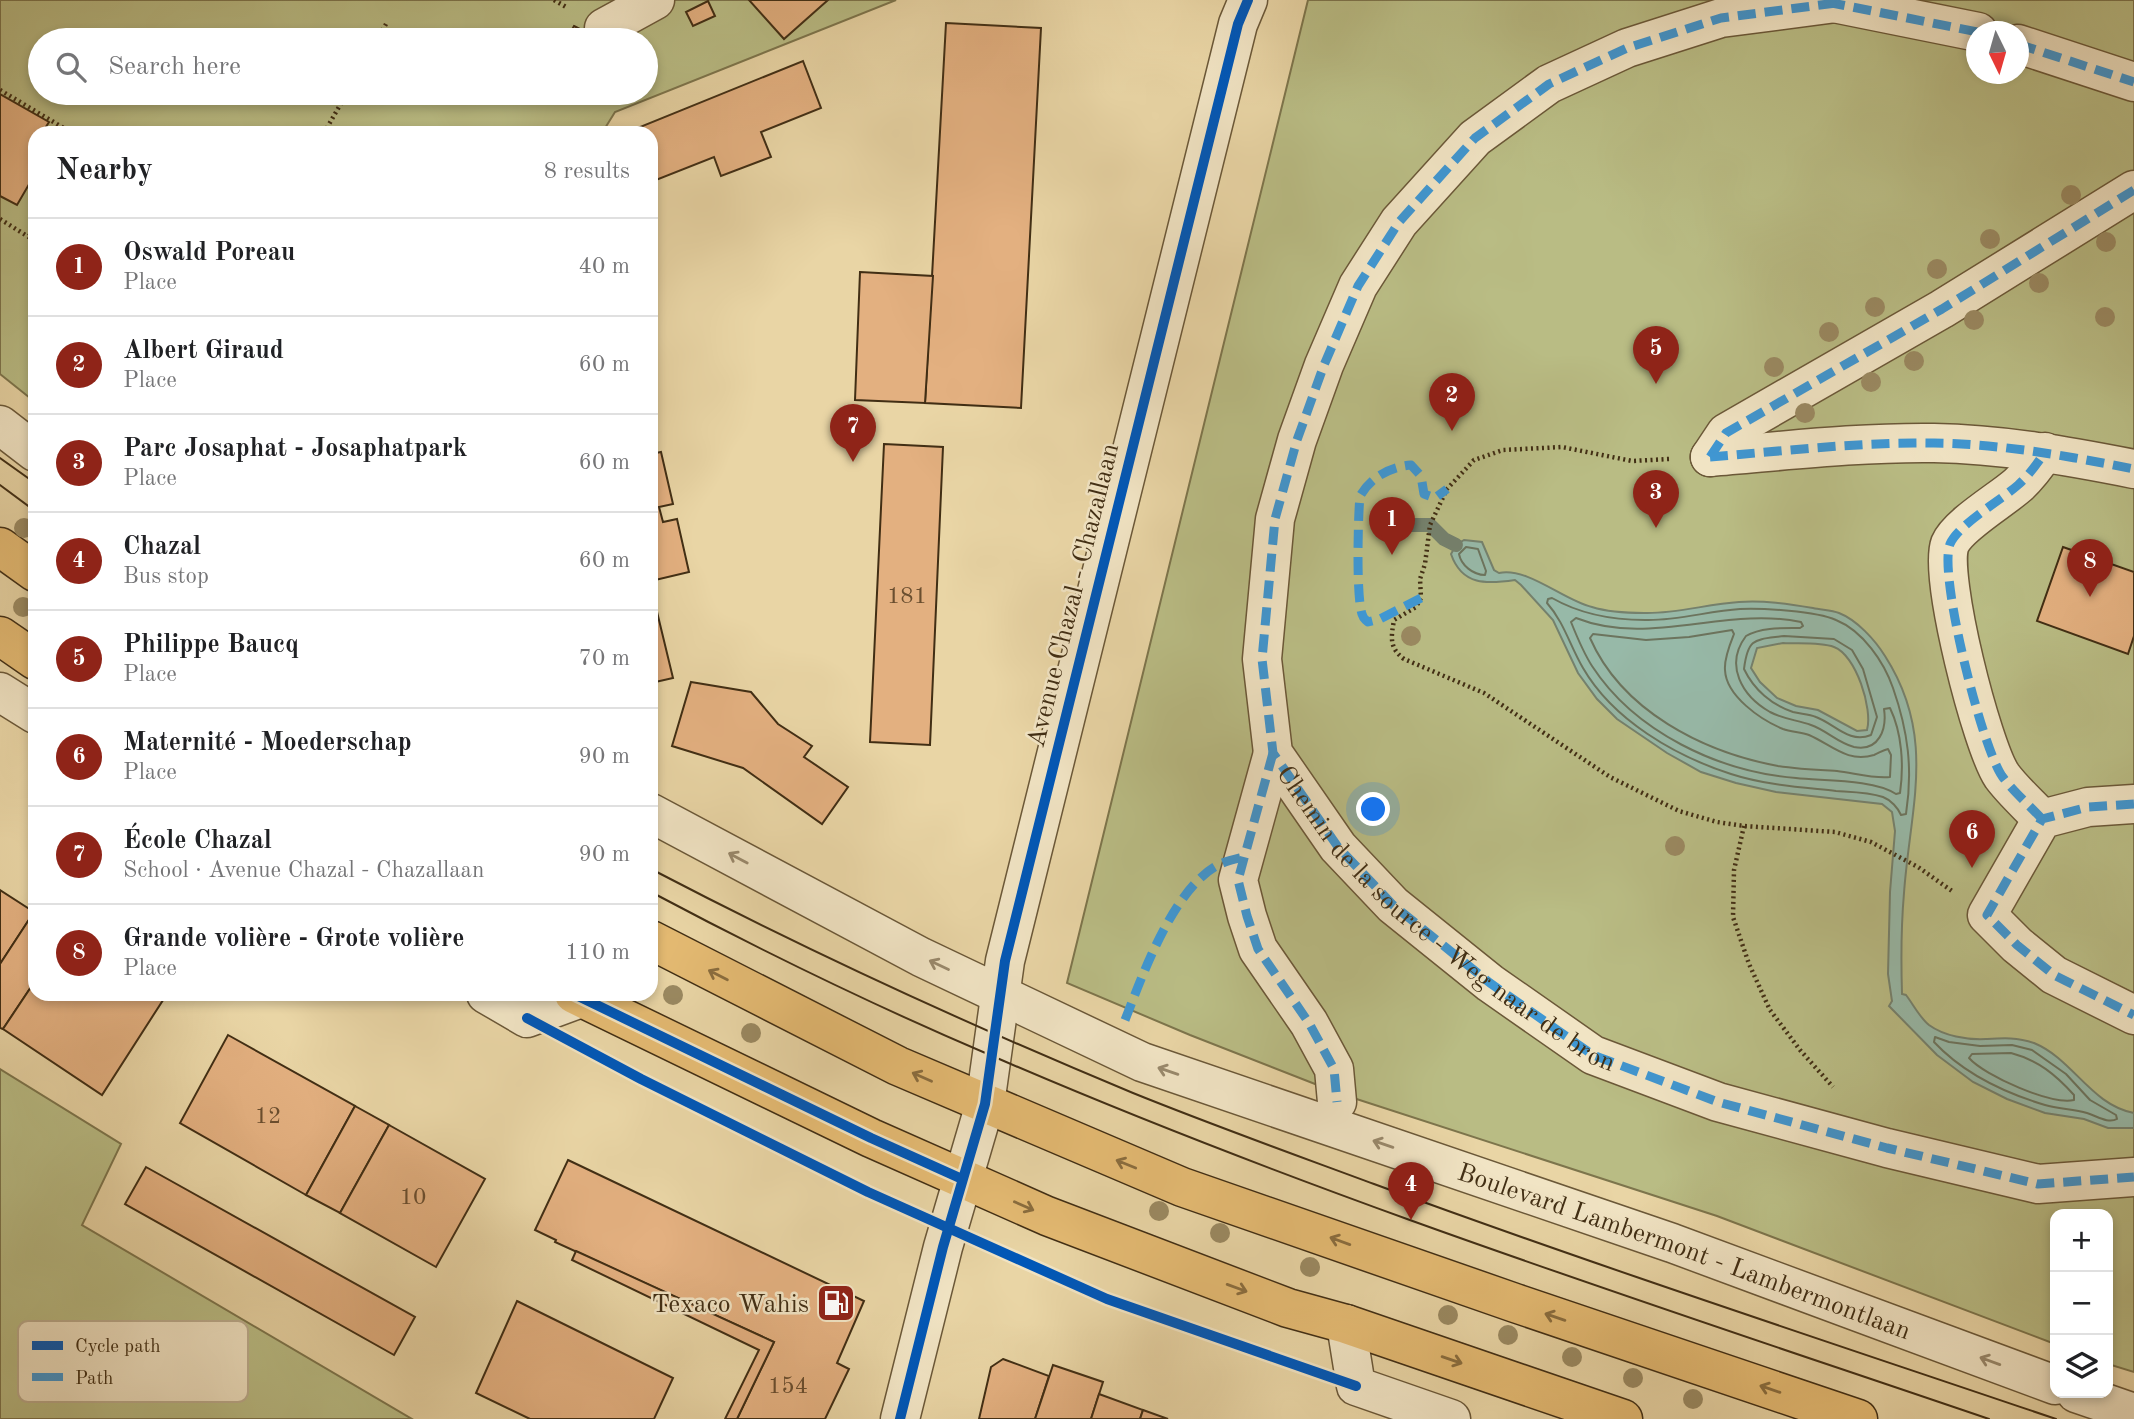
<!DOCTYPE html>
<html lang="en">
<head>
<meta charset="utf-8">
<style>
	:root { --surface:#fff; --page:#f6f6f6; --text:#202124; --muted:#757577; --line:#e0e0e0; --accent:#8f2418 }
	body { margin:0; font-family:"Old Standard TT",serif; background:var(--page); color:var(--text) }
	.controls { position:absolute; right:21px; bottom:21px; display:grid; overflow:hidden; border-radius:14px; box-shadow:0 4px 10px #0003 }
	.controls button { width:63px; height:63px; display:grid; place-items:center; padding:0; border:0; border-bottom:2px solid var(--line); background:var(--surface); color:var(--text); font:35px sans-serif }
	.compass { position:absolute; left:1966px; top:21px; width:63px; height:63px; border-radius:50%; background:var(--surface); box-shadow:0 4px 10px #0003; rotate:175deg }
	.you { position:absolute; left:1374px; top:810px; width:24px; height:24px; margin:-18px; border:5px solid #fff; border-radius:50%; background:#1a73e8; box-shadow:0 0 0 10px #1a73e833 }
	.badge { display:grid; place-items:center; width:46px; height:46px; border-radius:50%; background:var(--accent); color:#fff; font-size:23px; font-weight:700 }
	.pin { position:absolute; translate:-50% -58px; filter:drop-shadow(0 2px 4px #0008) }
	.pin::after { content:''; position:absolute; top:37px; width:24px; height:21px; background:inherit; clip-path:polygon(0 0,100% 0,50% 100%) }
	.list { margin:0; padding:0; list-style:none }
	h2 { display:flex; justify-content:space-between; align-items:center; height:91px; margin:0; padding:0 28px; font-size:30px }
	h2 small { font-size:23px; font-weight:400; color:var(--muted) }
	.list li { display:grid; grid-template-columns:46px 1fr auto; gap:21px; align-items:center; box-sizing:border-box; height:98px; padding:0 28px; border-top:2px solid var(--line) }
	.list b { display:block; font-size:26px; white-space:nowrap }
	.list p { margin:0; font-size:23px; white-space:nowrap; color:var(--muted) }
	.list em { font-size:23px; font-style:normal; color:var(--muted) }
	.icon { flex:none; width:38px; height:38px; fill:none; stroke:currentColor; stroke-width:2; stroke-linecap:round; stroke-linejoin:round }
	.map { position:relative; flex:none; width:2134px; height:1419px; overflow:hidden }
	.search { position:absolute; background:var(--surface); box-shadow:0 4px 10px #0003; left:28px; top:28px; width:630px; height:77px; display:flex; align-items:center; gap:18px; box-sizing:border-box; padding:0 24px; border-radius:38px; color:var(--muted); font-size:26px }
	.panel { position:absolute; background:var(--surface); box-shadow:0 4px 10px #0003; left:28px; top:126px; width:630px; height:875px; border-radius:21px }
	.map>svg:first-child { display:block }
	.green { fill:#b9bc84; stroke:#7d754c; stroke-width:2; fill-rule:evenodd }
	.water { fill:#97b9a8; stroke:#75816d; stroke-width:2; fill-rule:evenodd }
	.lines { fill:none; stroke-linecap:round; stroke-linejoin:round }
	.shore { stroke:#6c745e; stroke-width:2 }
	.stream { stroke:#75816d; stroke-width:14 }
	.building { fill:#e3b080; stroke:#412e14; stroke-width:2 }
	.minor-casing { stroke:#6b5838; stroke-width:41 }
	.major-casing { stroke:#412e14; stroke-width:41 }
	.path { stroke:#412e14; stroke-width:4.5; stroke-dasharray:2 3.5; stroke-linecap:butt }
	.minor { stroke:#f1e4c4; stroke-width:38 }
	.major { stroke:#e4ba72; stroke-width:38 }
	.tram { stroke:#412e14; stroke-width:2 }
	.quiet { stroke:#3f97d3; stroke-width:9; stroke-dasharray:18 9; stroke-linecap:butt }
	.cycleway-casing { stroke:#f1e4c4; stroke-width:15 }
	.cycleway { stroke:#0057b8; stroke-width:10 }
	.tree { fill:#9a8961 }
	.oneway { stroke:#99896c }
	.oneway2 { stroke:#8a6d3e }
	.labels { text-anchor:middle; stroke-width:5; stroke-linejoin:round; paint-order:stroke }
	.number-label { font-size:23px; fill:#6a4e2f }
	.street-label { font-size:26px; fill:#412e14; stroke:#f1e4c4 }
	.poi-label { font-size:26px; fill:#412e14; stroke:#f1e4c4; text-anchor:end }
	.key { fill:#f1e4c4; stroke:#bcad8f; stroke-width:2 }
	.key-label { font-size:19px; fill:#412e14 }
</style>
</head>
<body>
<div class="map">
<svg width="2134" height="1419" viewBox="0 0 2134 1419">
	<rect width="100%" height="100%" fill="#e9d5a5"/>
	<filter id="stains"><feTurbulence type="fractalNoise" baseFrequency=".00286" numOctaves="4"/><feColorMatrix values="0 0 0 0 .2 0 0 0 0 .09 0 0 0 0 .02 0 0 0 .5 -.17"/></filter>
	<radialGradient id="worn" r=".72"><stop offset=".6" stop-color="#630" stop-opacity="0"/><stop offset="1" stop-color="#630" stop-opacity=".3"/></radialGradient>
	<g class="green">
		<path d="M0,0H896L615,112L602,133H35V402L0,374ZM40,40H646V93H40Z"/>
		<path d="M1308,0H2134V1372L2108,1364V1214H2055V1344L1717,1216L1338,1093L1190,1035L1067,983ZM1976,32H2018V74H1976Z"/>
		<polygon points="0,1069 121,1144 82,1225 412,1419 0,1419"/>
	</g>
	<path class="water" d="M1464,540L1482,542L1494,570L1499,573C1528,567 1563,600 1592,607C1608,612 1627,613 1644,613C1676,614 1707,604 1739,602C1763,600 1789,604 1813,608C1821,610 1831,610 1839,613C1857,620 1875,640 1885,656C1937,737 1910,807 1904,893C1901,927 1901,961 1902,994L1906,995C1913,1004 1920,1018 1929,1025C1944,1036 1967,1040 1986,1039C2003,1038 2017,1037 2034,1043C2073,1059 2091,1105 2134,1113V1128H2108L2084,1119L2045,1113L2007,1099L1973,1082L1937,1055L1889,1006L1892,1001L1888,974L1890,892L1895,831L1892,812L1882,804L1776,792L1736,783L1701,772L1667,753L1617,719L1597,699L1578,673L1553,620L1521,585L1515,580C1487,584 1462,586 1451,554L1456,545ZM1783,643C1798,644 1820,642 1834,647C1856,655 1873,709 1867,730L1857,731L1818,710L1796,706L1777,698L1760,682L1751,668L1757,648Z"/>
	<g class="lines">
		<g class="shore">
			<path d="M1466,547L1478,549L1486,571L1485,575C1473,575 1461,565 1459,554Z"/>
			<path d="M1552,598C1580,614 1613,620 1645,620C1677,621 1708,611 1740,609C1762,608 1816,611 1836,620C1863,631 1884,662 1893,688C1908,731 1913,769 1906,814L1901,815C1898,808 1891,800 1883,797C1868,792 1851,792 1836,791C1800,787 1765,785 1731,774C1675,756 1613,720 1583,668C1570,646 1564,622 1547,603L1548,599Z"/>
			<path d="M1576,618C1649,647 1726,606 1801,622L1803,626L1800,628C1783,628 1761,627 1746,636C1724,665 1742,696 1770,712C1783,719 1797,720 1811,725C1826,730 1838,743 1854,747C1879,752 1887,729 1884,709L1890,708C1902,733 1904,765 1900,793L1896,794C1874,779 1823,781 1796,778C1719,772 1635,732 1592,666C1583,652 1577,637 1571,622Z"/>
			<path d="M1732,630L1734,634C1730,644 1724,658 1725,670C1726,696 1761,720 1783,729C1791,732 1801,732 1809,735C1832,745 1847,763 1874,755C1879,753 1883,750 1888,749L1891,755L1890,777C1874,779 1854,773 1837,771C1818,770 1797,769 1778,766C1703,752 1622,711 1590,638L1593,634L1646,640L1689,637Z"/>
			<path d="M1784,636L1834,639L1852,650L1863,669L1877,717L1871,735C1849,744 1835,724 1816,717C1809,714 1801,714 1793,712C1772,705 1754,690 1744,669C1748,637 1755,640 1784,636Z"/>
			<path d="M1935,1037L1949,1042L1980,1046L2012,1045L2032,1050L2066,1074L2090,1100L2116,1115L2117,1119C2108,1124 2097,1116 2087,1113C2074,1109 2059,1109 2045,1105C2005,1093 1963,1073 1934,1042Z"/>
			<path d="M2011,1053C2038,1060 2056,1075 2074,1095V1100C2051,1105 1985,1076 1969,1058L1972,1054Z"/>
		</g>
		<polyline class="stream" points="1405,525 1430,525 1444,539 1456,545"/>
	</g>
	<g class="building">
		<polygon points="749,0 828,0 784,39"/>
		<polygon points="708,1 715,16 693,26 686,12"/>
		<polygon points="946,23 1041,28 1021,408 925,403"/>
		<polygon points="574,26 601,40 566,40"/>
		<polygon points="803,61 821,108 761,132 771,157 721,176 714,157 656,180 651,169 651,133 636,133 635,129"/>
		<polygon points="0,94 49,122 42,133 35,133 35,174 17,205 0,196"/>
		<polygon points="860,272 933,276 925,403 855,400"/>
		<polygon points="884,444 943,447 930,745 870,742"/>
		<polygon points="661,452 673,504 659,507 663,522 677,519 689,572 651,581 651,454"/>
		<polygon points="2063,547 2134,572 2134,636 2128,654 2037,621"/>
		<polygon points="651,587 673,678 651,683"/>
		<polygon points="691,682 751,692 778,724 812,746 804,757 848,787 822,824 743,768 672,746"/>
		<polygon points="0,890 34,912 0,964"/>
		<polygon points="34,912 35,981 3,1029 0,1028 0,964"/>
		<polygon points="35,981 35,994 160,994 165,997 102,1095 3,1029"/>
		<polygon points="228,1035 355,1106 306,1195 180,1123"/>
		<polygon points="355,1106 389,1125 340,1213 306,1195"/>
		<polygon points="389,1125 485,1179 436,1267 340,1213"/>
		<polygon points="568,1160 864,1301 837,1363 849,1369 825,1419 737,1419 774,1342 555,1242 556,1240 535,1230"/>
		<polygon points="146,1167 415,1317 394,1355 125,1204"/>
		<polygon points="576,1251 774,1342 737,1419 725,1419 759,1350 572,1260"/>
		<polygon points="517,1301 673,1378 654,1419 530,1419 476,1393"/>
		<polygon points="1003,1359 1049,1376 1035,1419 979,1419 991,1367"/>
		<polygon points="1053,1365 1103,1382 1091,1419 1035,1419"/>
		<polygon points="1099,1394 1143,1410 1140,1419 1091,1419"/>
		<polygon points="1143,1410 1168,1419 1140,1419"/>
	</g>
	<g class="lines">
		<defs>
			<g id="minor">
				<polyline points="1819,0 1978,32"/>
				<polyline points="1836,3 1721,18 1627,48 1549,84 1475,138 1399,222 1358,286 1324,365 1297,440 1275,519 1262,659 1273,753 1338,847 1393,905 1490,983 1593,1055 1718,1102 1887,1148 2038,1184 2134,1177"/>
				<polyline points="604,28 655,0"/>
				<polyline points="2018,44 2134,82"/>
				<polyline points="0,425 35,452"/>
				<polyline points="1710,457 1726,433 1942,309 2134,190"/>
				<path d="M1710,457C1784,451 1859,442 1934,443C2001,444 2068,456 2134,469"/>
				<polyline points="0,692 35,714"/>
				<polyline points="1273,753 1238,880 1247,916 1258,949 1309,1023 1334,1069 1337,1102"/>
				<polyline points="2134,804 2088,807 2042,819 1987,915 2017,945 2054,975 2134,1015"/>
				<path id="s1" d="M651,813L921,957L1142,1062L1672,1243L2055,1385"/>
				<path d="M2042,819C2029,805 2013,791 2002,776C1982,747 1938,575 1950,544C1958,525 2001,500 2018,485C2029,475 2037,464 2045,452"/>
				<polyline points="486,994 527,1018 581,998"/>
				<polyline points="1346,1324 1356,1386 1451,1419"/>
				<polyline points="2076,1393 2134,1413"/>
				<polyline points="900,1419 943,1247 985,1104 1005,961 1238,24 1248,0"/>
			</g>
			<g id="major">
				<polyline points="0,547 35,572"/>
				<polyline points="0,636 35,660"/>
				<polyline points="651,940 898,1066 1182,1187 1515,1303 1858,1419"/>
				<polyline points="574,994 871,1138 1047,1216 1288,1308 1346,1324 1623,1419"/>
			</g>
		</defs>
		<use href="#minor" class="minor-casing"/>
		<use href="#major" class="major-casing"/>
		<g class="path">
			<polyline points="554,0 566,7"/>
			<polyline points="377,40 386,24"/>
			<polyline points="0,90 72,133"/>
			<polyline points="324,133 347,93"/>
			<polyline points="0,219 35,241"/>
			<polyline points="29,236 35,227"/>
			<path d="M1669,459L1632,461L1562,447L1503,450L1474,460L1447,489L1430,525L1425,564L1420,579L1421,598L1416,607L1394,620C1391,637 1389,648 1404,659L1484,693L1610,777L1679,811L1717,822L1744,826L1835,832L1871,842L1918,867L1952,891"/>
			<polyline points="1744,826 1734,870 1733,917 1749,964 1770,1010 1800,1050 1833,1087"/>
		</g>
		<use href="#minor" class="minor"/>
		<use href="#major" class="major"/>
		<g class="tram">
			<polyline points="0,458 35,483"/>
			<polyline points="0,485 35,511"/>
			<path d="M651,869C808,951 969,1025 1133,1093C1212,1125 1293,1154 1374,1184C1600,1267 1829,1342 2056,1419"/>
			<path d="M651,892C762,951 875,1006 990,1055C1315,1196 1654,1305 1989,1419"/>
		</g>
		<g class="quiet">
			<polyline points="1827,2 1978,32"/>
			<path id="s2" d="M1836,3L1721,18L1627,48L1549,84L1475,138L1399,222L1358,286L1324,365L1297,440L1275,519L1262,659L1273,753L1338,847L1393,905L1490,983L1593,1055L1718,1102L1887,1148L2038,1184L2134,1177"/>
			<polyline points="2018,44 2134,82"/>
			<polyline points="1710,457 1726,433 1942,309 2134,190"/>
			<path d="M1710,457C1784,451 1859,442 1934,443C2001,444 2068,456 2134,469"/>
			<path d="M1421,598L1380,619L1368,622C1364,618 1364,620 1362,614C1356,596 1358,516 1360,496C1371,477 1390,467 1411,465L1421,476L1424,494L1435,498L1447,489"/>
			<polyline points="1273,753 1238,880 1247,916 1258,949 1309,1023 1334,1069 1337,1102"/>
			<polyline points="2134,804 2088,807 2042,819 1987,915 2017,945 2054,975 2134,1015"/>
			<path d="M2042,819C2029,805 2013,791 2002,776C1982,747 1938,575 1950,544C1958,525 2001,500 2018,485C2029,475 2037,464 2045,452"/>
			<path d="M1125,1020C1143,974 1173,889 1218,865C1226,861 1236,859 1244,857"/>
		</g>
		<defs>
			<g id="cycleway">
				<polyline points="574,994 871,1138 962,1179"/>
				<polyline points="527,1018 641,1079 868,1192 1107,1299 1356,1386"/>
				<polyline points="900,1419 943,1247 985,1104 1005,961 1238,24 1248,0"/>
			</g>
		</defs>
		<use href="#cycleway" class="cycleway-casing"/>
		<use href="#cycleway" class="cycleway"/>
	</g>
	<g class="tree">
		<circle cx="2071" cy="195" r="10"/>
		<circle cx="1990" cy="239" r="10"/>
		<circle cx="2106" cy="242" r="10"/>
		<circle cx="1937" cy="269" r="10"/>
		<circle cx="2039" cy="283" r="10"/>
		<circle cx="1875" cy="307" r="10"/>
		<circle cx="2105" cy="317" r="10"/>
		<circle cx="1974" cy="320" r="10"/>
		<circle cx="1829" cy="332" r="10"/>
		<circle cx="1914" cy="361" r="10"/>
		<circle cx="1774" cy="367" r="10"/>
		<circle cx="1871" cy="382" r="10"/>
		<circle cx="1805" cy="413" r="10"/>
		<circle cx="24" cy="528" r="10"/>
		<circle cx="23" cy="607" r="10"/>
		<circle cx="1411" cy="636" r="10"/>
		<circle cx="1675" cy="846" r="10"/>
		<circle cx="673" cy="995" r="10"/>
		<circle cx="751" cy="1033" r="10"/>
		<circle cx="1159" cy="1211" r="10"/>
		<circle cx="1220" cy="1233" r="10"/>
		<circle cx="1310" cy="1267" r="10"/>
		<circle cx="1448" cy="1315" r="10"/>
		<circle cx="1508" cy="1335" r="10"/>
		<circle cx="1572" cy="1357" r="10"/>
		<circle cx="1633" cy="1378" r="10"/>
		<circle cx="1693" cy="1399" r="10"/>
	</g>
	<defs><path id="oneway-shaft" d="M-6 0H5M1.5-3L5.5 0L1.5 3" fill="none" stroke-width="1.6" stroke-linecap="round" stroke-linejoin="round" transform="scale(1.75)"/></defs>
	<g class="oneway">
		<use href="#oneway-shaft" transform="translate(738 858) rotate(-152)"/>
		<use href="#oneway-shaft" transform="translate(939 965) rotate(-155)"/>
		<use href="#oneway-shaft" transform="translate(1168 1071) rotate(-161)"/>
		<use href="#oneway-shaft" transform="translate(1383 1144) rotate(-161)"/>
		<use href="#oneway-shaft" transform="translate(1990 1361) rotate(-160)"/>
	</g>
	<g class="oneway2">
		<use href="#oneway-shaft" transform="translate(718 975) rotate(-153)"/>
		<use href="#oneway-shaft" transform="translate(922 1077) rotate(-156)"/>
		<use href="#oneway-shaft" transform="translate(1126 1164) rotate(-158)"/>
		<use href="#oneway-shaft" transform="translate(1024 1206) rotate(24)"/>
		<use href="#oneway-shaft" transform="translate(1340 1241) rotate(-160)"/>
		<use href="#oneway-shaft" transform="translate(1237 1288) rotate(20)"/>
		<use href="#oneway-shaft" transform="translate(1555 1317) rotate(-161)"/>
		<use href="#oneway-shaft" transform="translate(1452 1360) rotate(19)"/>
		<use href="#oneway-shaft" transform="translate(1770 1389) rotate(-161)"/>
	</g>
	<defs>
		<symbol id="fuel-square" viewBox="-11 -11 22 22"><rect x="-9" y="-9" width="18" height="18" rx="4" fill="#8f2418" stroke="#f1e4c4"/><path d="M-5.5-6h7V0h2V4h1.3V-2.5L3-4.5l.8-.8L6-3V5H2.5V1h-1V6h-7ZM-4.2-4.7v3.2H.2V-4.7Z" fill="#fff"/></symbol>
	</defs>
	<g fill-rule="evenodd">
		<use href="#fuel-square" x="814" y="1281" width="44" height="44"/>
	</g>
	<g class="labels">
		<g class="number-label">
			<text x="907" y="603">181</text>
			<text x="268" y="1123">12</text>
			<text x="413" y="1204">10</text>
			<text x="788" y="1393">154</text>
		</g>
		<g class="street-label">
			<text transform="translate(1072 595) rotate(-76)" y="9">Avenue Chazal - Chazallaan</text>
			<text dy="9" stroke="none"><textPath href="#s2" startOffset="1307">Chemin de la source - Weg naar de bron</textPath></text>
			<text dy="9" stroke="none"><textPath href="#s1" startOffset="1125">Boulevard Lambermont - Lambermontlaan</textPath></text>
		</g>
		<g class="poi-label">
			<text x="809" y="1312">Texaco Wahis</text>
		</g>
	</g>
	<rect x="18" y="1321" width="230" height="81" rx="10" class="key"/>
	<rect x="32" y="1341" width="31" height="9" fill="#0057b8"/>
	<rect x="32" y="1373" width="31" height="8" fill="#3f97d3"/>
	<g class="key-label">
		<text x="75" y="1352">Cycle path</text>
		<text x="75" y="1384">Path</text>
	</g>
	<rect width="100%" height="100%" filter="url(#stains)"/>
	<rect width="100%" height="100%" fill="url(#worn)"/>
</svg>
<div class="controls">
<button>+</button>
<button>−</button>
<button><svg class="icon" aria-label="layers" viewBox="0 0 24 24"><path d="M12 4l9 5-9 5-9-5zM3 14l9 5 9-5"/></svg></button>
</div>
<svg class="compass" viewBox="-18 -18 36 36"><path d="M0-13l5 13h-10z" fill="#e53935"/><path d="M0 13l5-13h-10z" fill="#757577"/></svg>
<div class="you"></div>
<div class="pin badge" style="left:1392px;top:555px">1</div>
<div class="pin badge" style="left:1452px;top:431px">2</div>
<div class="pin badge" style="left:1656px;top:528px">3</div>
<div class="pin badge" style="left:1411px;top:1220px">4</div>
<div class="pin badge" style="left:1656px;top:384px">5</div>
<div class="pin badge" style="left:1972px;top:868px">6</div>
<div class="pin badge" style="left:853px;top:462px">7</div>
<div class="pin badge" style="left:2090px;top:597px">8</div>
<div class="search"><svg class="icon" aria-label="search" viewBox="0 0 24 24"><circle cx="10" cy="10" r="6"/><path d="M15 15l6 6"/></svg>Search here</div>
<section class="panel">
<h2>Nearby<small>8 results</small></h2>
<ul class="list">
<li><span class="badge">1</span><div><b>Oswald Poreau</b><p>Place</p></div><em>40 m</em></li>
<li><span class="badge">2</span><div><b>Albert Giraud</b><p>Place</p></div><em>60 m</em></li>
<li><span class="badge">3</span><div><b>Parc Josaphat - Josaphatpark</b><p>Place</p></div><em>60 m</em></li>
<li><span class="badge">4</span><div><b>Chazal</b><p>Bus stop</p></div><em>60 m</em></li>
<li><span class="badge">5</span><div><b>Philippe Baucq</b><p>Place</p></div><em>70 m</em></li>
<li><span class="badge">6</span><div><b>Maternité - Moederschap</b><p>Place</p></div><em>90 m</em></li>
<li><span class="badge">7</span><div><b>École Chazal</b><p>School · Avenue Chazal - Chazallaan</p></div><em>90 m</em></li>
<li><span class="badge">8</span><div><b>Grande volière - Grote volière</b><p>Place</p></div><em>110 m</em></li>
</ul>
</section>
</div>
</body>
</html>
